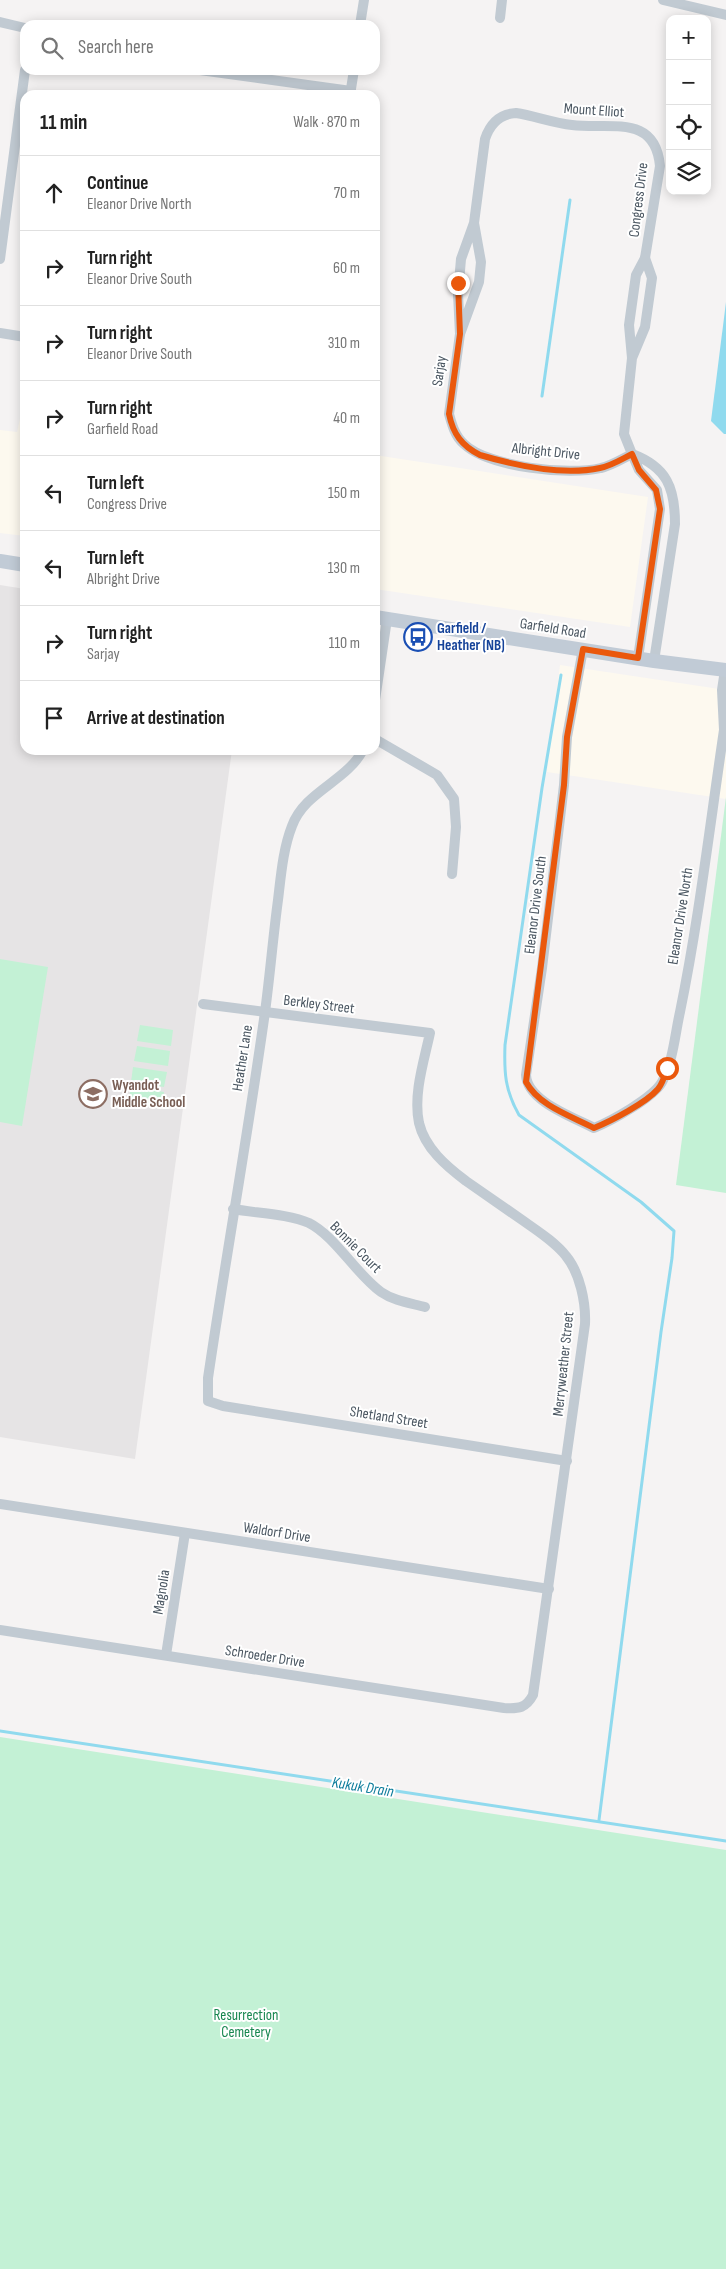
<!DOCTYPE html>
<html lang="en">
<head>
<meta charset="utf-8">
<style>
	:root { --surface:#fff; --page:#f2f2f2; --text:#222; --muted:#767676; --line:#e0e0e0 }
	body { margin:0; font-family:"Sofia Sans Condensed",sans-serif; background:var(--page); color:var(--text) }
	.controls { position:absolute; right:15px; top:15px; display:grid; overflow:hidden; border-radius:10px; box-shadow:0 2px 12px #0003 }
	.controls button { width:45px; height:45px; display:grid; place-items:center; padding:0; border:0; border-bottom:1px solid var(--line); background:var(--surface); color:var(--text); font:25px sans-serif }
	.stop { position:absolute; width:15px; height:15px; margin:-11px; border:4px solid #ea580c; border-radius:50%; background:#fff }
	.stop.end { background:#ea580c; border-color:#fff; box-shadow:0 1px 5px #0008 }
	.list { margin:0; padding:0; list-style:none }
	h2 { display:flex; justify-content:space-between; align-items:center; height:65px; margin:0; padding:0 20px; font-size:21px }
	h2 small { font-size:16px; font-weight:400; color:var(--muted) }
	.list li { display:grid; grid-template-columns:32px 1fr auto; gap:15px; align-items:center; box-sizing:border-box; height:75px; padding:0 20px; border-top:1px solid var(--line) }
	.list b { display:block; font-size:19px; white-space:nowrap }
	.list p { margin:0; font-size:16px; white-space:nowrap; color:var(--muted) }
	.list em { font-size:16px; font-style:normal; color:var(--muted) }
	.icon { flex:none; width:28px; height:28px; fill:none; stroke:currentColor; stroke-width:2; stroke-linecap:round; stroke-linejoin:round }
	.map { position:relative; flex:none; width:726px; height:2269px; overflow:hidden }
	.search { position:absolute; background:var(--surface); box-shadow:0 2px 12px #0003; left:20px; top:20px; width:360px; height:55px; display:flex; align-items:center; gap:12px; box-sizing:border-box; padding:0 18px; border-radius:15px; color:var(--muted); font-size:19px }
	.panel { position:absolute; background:var(--surface); box-shadow:0 2px 12px #0003; left:20px; top:90px; width:360px; height:665px; border-radius:15px }
	.map>svg:first-child { display:block }
	.commercial { fill:#fdf9ef }
	.education { fill:#e6e4e5 }
	.green { fill:#c3f1d5 }
	.water { fill:#90daee }
	.lines { fill:none; stroke-linecap:round; stroke-linejoin:round }
	.stream { stroke:#90daee; stroke-width:3 }
	.street { stroke:#c1cad2; stroke-width:10 }
	.secondary { stroke:#c1cbd6; stroke-width:14 }
	.route { stroke:#ea580c; stroke-width:6 }
	.labels { text-anchor:middle; stroke-width:4; stroke-linejoin:round; paint-order:stroke }
	.street-label { font-size:15px; fill:#4a5661; stroke:#fff }
	.transit-label { font-size:15px; font-weight:bold; fill:#164399; stroke:#fff; text-anchor:start }
	.education-label { font-size:15px; font-weight:bold; fill:#785e54; stroke:#fff; text-anchor:start }
	.park-label { font-size:15px; fill:#17864f; stroke:#fff }
	.water-label { font-size:16px; font-style:italic; fill:#0c7c9b; stroke:#fff }
</style>
</head>
<body>
<div class="map">
<svg width="726" height="2269" viewBox="0 0 726 2269">
	<rect width="100%" height="100%" fill="#f5f3f3"/>
	<g class="commercial">
		<polygon points="25,396 25,536 0,533 0,430 17,432"/>
		<polygon points="375,455 648,497 630,627 375,589"/>
		<polygon points="560,665 726,690 726,799 547,772"/>
	</g>
	<polygon class="education" points="0,585 25,589 25,750 232,750 135,1459 0,1437"/>
	<g class="green">
		<polygon points="726,797 726,1193 676,1185"/>
		<polygon points="0,959 48,967 22,1126 0,1122"/>
		<polygon points="140,1025 173,1030 171,1046 137,1041"/>
		<polygon points="137,1046 170,1051 168,1066 134,1061"/>
		<polygon points="133,1067 167,1072 164,1087 131,1082"/>
		<polygon points="131,1087 164,1092 162,1108 128,1103"/>
		<polygon points="0,1737 726,1850 726,2269 0,2269"/>
	</g>
	<polygon class="water" points="726,302 726,434 724,434 711,421"/>
	<g class="lines">
		<g class="stream">
			<polyline points="542,396 570,200"/>
			<path d="M561,675L542,788L505,1045C504,1073 505,1090 519,1115L641,1202L674,1231L672,1258L661,1332L599,1820"/>
			<polyline points="0,1731 726,1841"/>
		</g>
		<g class="street">
			<polyline points="663,0 726,15"/>
			<polyline points="500,18 502,0"/>
			<polyline points="0,22 25,28"/>
			<polyline points="360,25 364,0"/>
			<polyline points="200,70 351,91"/>
			<polyline points="350,95 354,70"/>
			<path d="M474,223L481,262L479,282L460,334L458,294L461,259L474,223L485,139C490,124 499,114 516,113C535,116 553,123 572,125C610,130 655,113 660,166L645,258"/>
			<polyline points="0,259 25,70"/>
			<polyline points="0,333 25,337"/>
			<path d="M460,334L449,414C452,425 455,436 464,444C488,467 569,476 601,468C611,466 622,459 632,454L624,434L632,358L629,325L636,275L645,258L652,278L645,327L632,358"/>
			<path d="M583,649L567,737L564,785L542,968L526,1075C527,1101 573,1117 594,1128C611,1121 653,1098 662,1082C673,1062 675,1034 680,1012C699,919 710,824 724,730L722,690L725,670"/>
			<path d="M638,658L660,509L657,490L639,470L632,454C667,467 675,488 675,524L654,661"/>
			<polyline points="375,700 387,619"/>
			<polyline points="375,739 437,775 454,799 456,827 452,874"/>
			<path d="M363,750C346,782 305,791 292,826C283,849 281,875 278,900C273,937 270,975 265,1012C248,1134 226,1256 208,1378V1401L223,1406L567,1461"/>
			<path d="M233,1209C255,1213 289,1214 309,1223C335,1236 356,1274 381,1292C394,1301 410,1303 425,1307"/>
			<polyline points="0,1504 549,1589"/>
			<path d="M0,1630L504,1708C519,1709 526,1708 533,1695L585,1324C586,1303 580,1273 566,1256C555,1242 539,1232 525,1222C505,1208 485,1194 466,1181C446,1166 425,1148 419,1123C413,1094 424,1061 430,1033L203,1004"/>
			<polyline points="166,1655 185,1533"/>
		</g>
		<g class="secondary">
			<polyline points="0,561 25,565"/>
			<polyline points="375,617 654,661 726,670"/>
		</g>
	</g>
	<g class="lines">
		<path class="route" d="M458,283L460,334L449,414C453,434 462,446 480,455C517,466 562,476 600,468C611,466 622,459 632,454L639,470L656,490L660,509L638,658L583,649L567,737L564,785L526,1082C539,1106 571,1116 594,1128C611,1121 646,1103 658,1089C663,1083 665,1075 667,1068"/>
	</g>
	<defs>
		<symbol id="bus-ring" viewBox="-11 -11 22 22"><circle r="9.5" fill="#fff" stroke="#1a4fb4" stroke-width="1.5"/><path d="M-5-6H5V4H4V6H2V4H-2V6H-4V4H-5ZM-3.5-4V0h7V-4ZM-3.5 1.2v1.5H-2V1.2ZM2 1.2v1.5H3.5V1.2Z" fill="#1a4fb4"/></symbol>
		<symbol id="school-ring" viewBox="-11 -11 22 22"><circle r="9.5" fill="#fff" stroke="#8d6e63" stroke-width="1.5"/><path d="M0-5L7-2L0 1L-7-2ZM-4 1L0 2.5L4 1V4Q0 6-4 4Z" fill="#8d6e63"/></symbol>
	</defs>
	<g fill-rule="evenodd">
		<use href="#bus-ring" x="402" y="621" width="32" height="32"/>
		<use href="#school-ring" x="77" y="1078" width="32" height="32"/>
	</g>
	<g class="labels">
		<g class="street-label">
			<text transform="translate(594 110) rotate(4)" y="5">Mount Elliot</text>
			<text transform="translate(638 200) rotate(-83)" y="5">Congress Drive</text>
			<text transform="translate(439 371) rotate(-82)" y="5">Sarjay</text>
			<text transform="translate(546 451) rotate(6)" y="5">Albright Drive</text>
			<text transform="translate(553 628) rotate(9)" y="5">Garfield Road</text>
			<text transform="translate(535 905) rotate(-83)" y="5">Eleanor Drive South</text>
			<text transform="translate(680 916) rotate(-81)" y="5">Eleanor Drive North</text>
			<text transform="translate(319 1004) rotate(7)" y="5">Berkley Street</text>
			<text transform="translate(242 1058) rotate(-81)" y="5">Heather Lane</text>
			<text transform="translate(356 1247) rotate(45)" y="5">Bonnie Court</text>
			<text transform="translate(563 1364) rotate(-84)" y="5">Merryweather Street</text>
			<text transform="translate(389 1417) rotate(9)" y="5">Shetland Street</text>
			<text transform="translate(277 1532) rotate(9)" y="5">Waldorf Drive</text>
			<text transform="translate(161 1592) rotate(-81)" y="5">Magnolia</text>
			<text transform="translate(265 1656) rotate(9)" y="5">Schroeder Drive</text>
		</g>
		<g class="transit-label">
			<text x="437" y="633">Garfield /<tspan x="437" dy="17">Heather (NB)</tspan></text>
		</g>
		<g class="education-label">
			<text x="112" y="1090">Wyandot<tspan x="112" dy="17">Middle School</tspan></text>
		</g>
		<g class="park-label">
			<text x="246" y="2020">Resurrection<tspan x="246" dy="17">Cemetery</tspan></text>
		</g>
		<g class="water-label">
			<text transform="translate(363 1786) rotate(9)" y="6">Kukuk Drain</text>
		</g>
	</g>
</svg>
<div class="controls">
<button>+</button>
<button>−</button>
<button><svg class="icon" aria-label="locate" viewBox="0 0 24 24"><circle cx="12" cy="12" r="6"/><path d="M12 2v4M12 18v4M2 12h4M18 12h4"/></svg></button>
<button><svg class="icon" aria-label="layers" viewBox="0 0 24 24"><path d="M12 4l9 5-9 5-9-5zM3 14l9 5 9-5"/></svg></button>
</div>
<div class="stop" style="left:667px;top:1068px"></div>
<div class="stop end" style="left:458px;top:283px"></div>
<div class="search"><svg class="icon" aria-label="search" viewBox="0 0 24 24"><circle cx="10" cy="10" r="6"/><path d="M15 15l6 6"/></svg>Search here</div>
<section class="panel">
<h2>11 min<small>Walk · 870 m</small></h2>
<ul class="list">
<li><svg class="icon" aria-label="ahead" viewBox="0 0 24 24"><path d="M12 20V5M6 11l6-6 6 6"/></svg><div><b>Continue</b><p>Eleanor Drive North</p></div><em>70 m</em></li>
<li><svg class="icon" aria-label="right" viewBox="0 0 24 24"><path d="M7 20v-9h11M14 6l5 5-5 5"/></svg><div><b>Turn right</b><p>Eleanor Drive South</p></div><em>60 m</em></li>
<li><svg class="icon" aria-label="right" viewBox="0 0 24 24"><path d="M7 20v-9h11M14 6l5 5-5 5"/></svg><div><b>Turn right</b><p>Eleanor Drive South</p></div><em>310 m</em></li>
<li><svg class="icon" aria-label="right" viewBox="0 0 24 24"><path d="M7 20v-9h11M14 6l5 5-5 5"/></svg><div><b>Turn right</b><p>Garfield Road</p></div><em>40 m</em></li>
<li><svg class="icon" aria-label="left" viewBox="0 0 24 24"><path d="M17 20v-9H6M10 6l-5 5 5 5"/></svg><div><b>Turn left</b><p>Congress Drive</p></div><em>150 m</em></li>
<li><svg class="icon" aria-label="left" viewBox="0 0 24 24"><path d="M17 20v-9H6M10 6l-5 5 5 5"/></svg><div><b>Turn left</b><p>Albright Drive</p></div><em>130 m</em></li>
<li><svg class="icon" aria-label="right" viewBox="0 0 24 24"><path d="M7 20v-9h11M14 6l5 5-5 5"/></svg><div><b>Turn right</b><p>Sarjay</p></div><em>110 m</em></li>
<li><svg class="icon" aria-label="arrive" viewBox="0 0 24 24"><path d="M6 21V4h12l-3 4 3 4H6"/></svg><div><b>Arrive at destination</b></div></li>
</ul>
</section>
</div>
</body>
</html>
